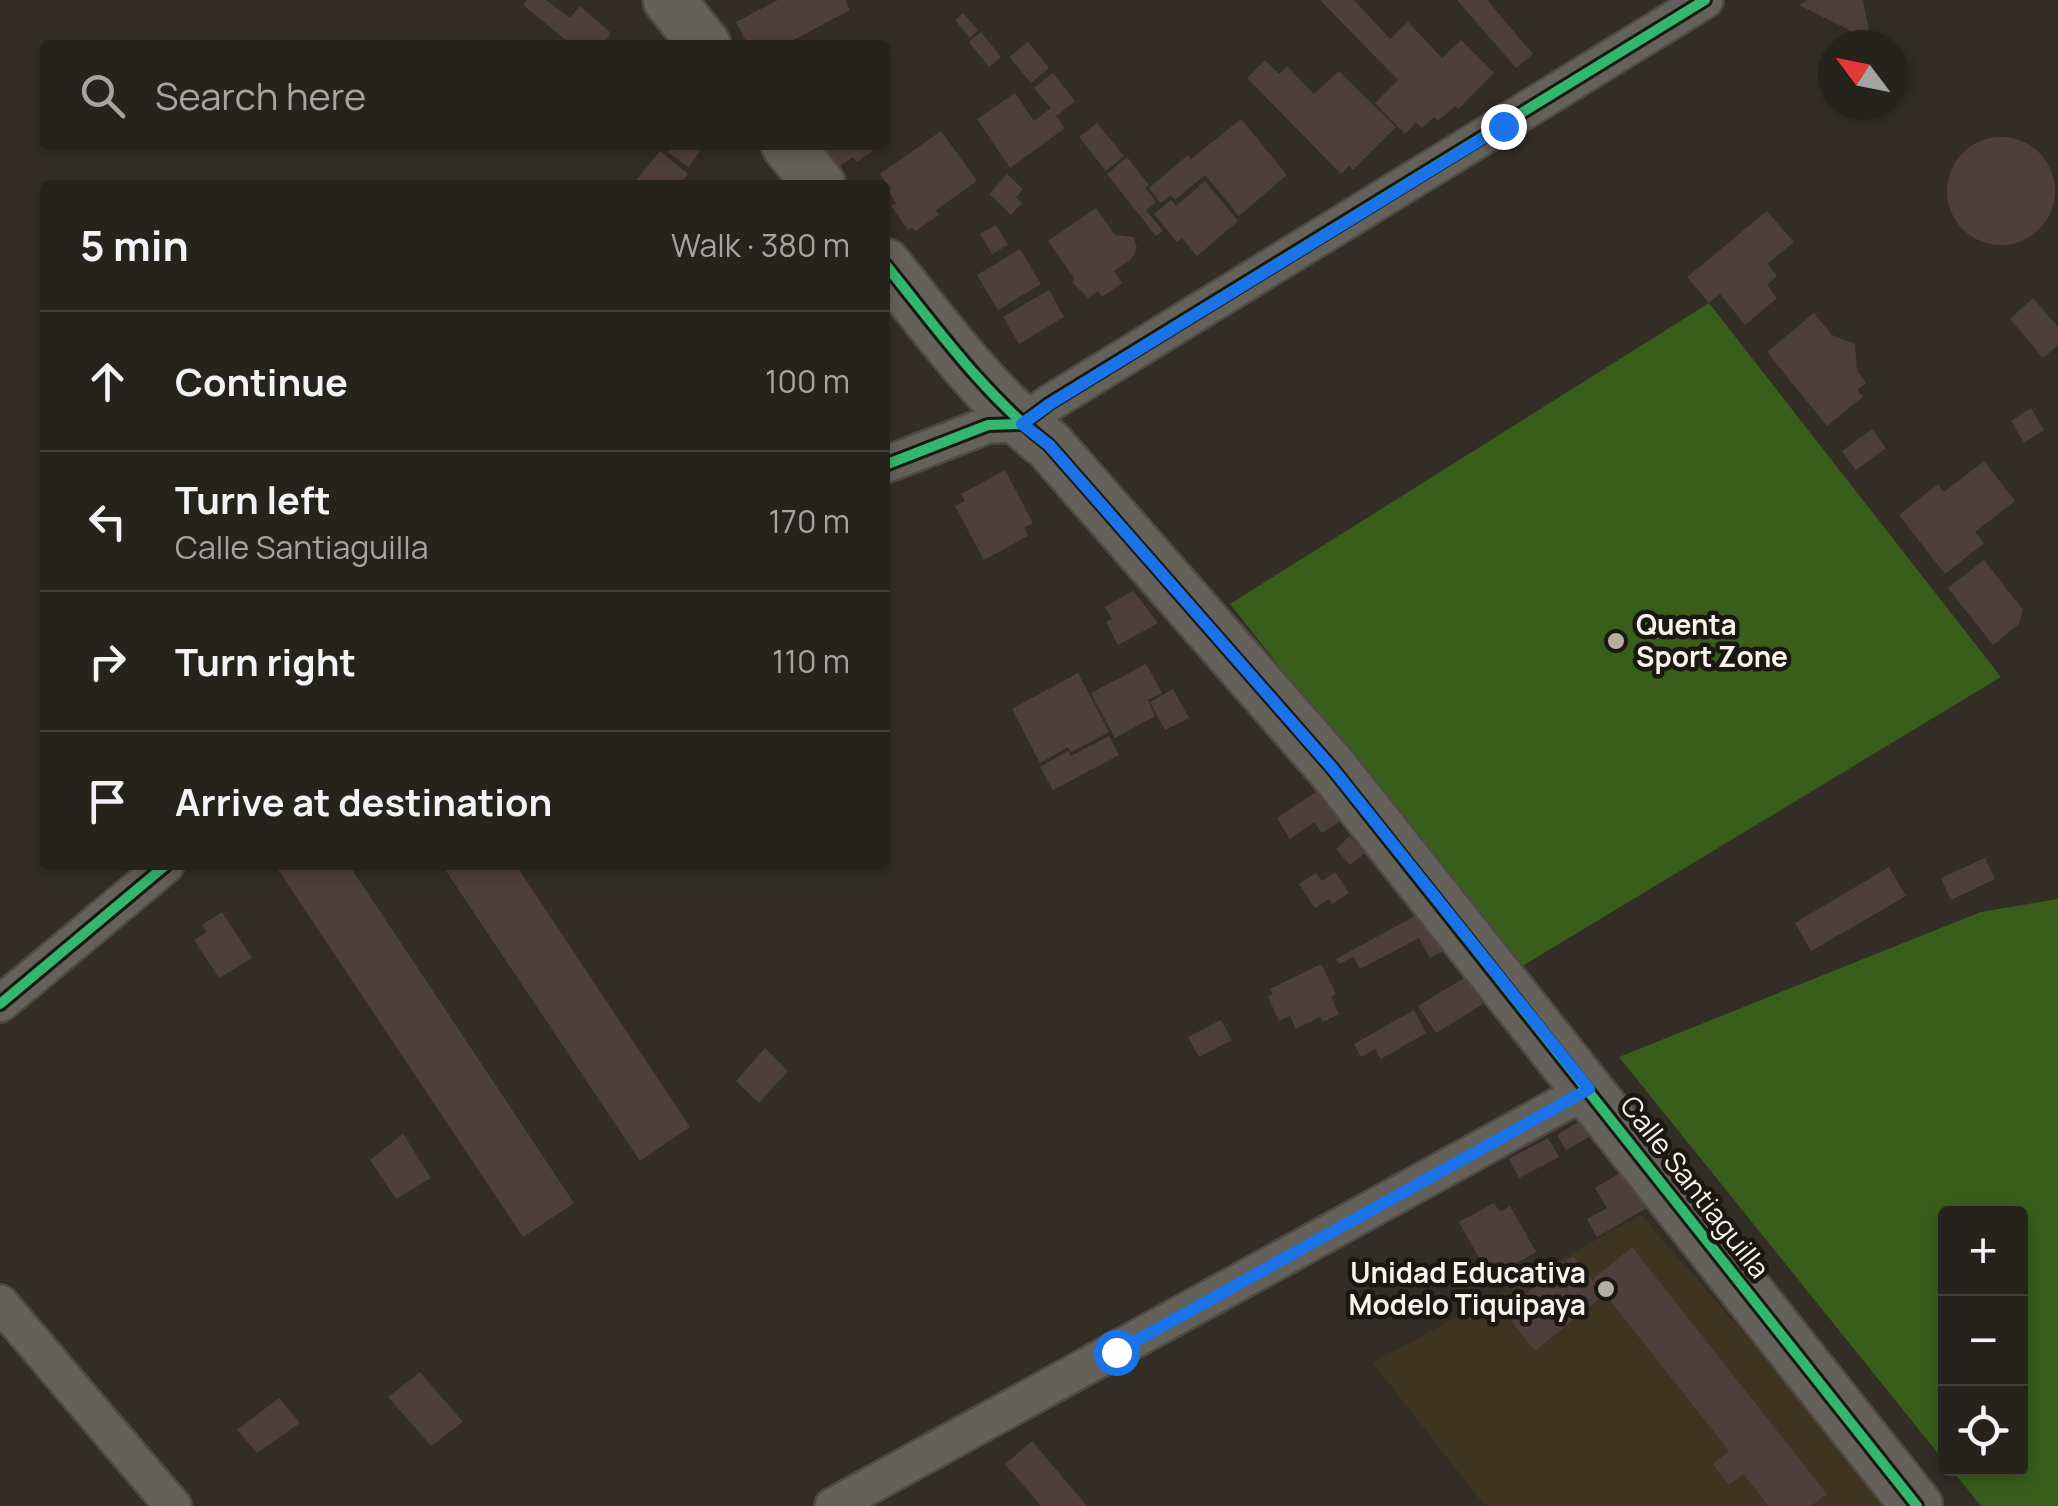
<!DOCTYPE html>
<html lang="en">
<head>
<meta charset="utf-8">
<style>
	:root { --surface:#26221c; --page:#322f29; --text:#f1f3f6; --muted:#a4a4a3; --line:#423f3b }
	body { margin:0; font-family:Manrope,sans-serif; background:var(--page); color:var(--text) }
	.controls { position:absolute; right:30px; bottom:30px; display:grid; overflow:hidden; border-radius:10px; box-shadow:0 5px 15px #0003 }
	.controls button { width:90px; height:90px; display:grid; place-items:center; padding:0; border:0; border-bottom:2px solid var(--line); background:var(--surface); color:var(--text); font:50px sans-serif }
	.compass { position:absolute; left:1818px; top:30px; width:90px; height:90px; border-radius:50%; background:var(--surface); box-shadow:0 5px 15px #0003; rotate:302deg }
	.stop { position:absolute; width:30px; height:30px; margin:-22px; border:8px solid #1a73e8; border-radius:50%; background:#fff }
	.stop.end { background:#1a73e8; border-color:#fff; box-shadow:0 2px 10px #0008 }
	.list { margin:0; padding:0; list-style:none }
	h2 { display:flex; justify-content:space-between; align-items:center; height:130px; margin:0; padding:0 40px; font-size:42px }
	h2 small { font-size:32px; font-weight:400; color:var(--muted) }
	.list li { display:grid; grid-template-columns:65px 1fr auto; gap:30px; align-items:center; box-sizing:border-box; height:140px; padding:0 40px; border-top:2px solid var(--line) }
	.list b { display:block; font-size:38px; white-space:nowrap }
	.list p { margin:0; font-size:32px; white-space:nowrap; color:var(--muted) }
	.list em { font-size:32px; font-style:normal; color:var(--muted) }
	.icon { flex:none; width:55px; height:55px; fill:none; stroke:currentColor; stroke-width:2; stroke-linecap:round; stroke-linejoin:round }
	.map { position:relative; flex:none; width:2058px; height:1506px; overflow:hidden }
	.search { position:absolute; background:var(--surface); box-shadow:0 5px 15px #0003; left:40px; top:40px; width:850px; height:110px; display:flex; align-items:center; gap:25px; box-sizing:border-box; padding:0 35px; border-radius:10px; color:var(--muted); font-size:38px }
	.panel { position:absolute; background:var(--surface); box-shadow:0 5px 15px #0003; left:40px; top:180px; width:850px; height:690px; border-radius:10px }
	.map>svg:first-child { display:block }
	.built { fill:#3e3421 }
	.green { fill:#395e1b }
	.building { fill:#4f3f3a }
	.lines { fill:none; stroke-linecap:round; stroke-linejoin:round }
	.street-casing { stroke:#4e4a43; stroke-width:40 }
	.secondary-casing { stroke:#4e4a43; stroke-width:55 }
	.street { stroke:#64605a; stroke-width:35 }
	.secondary { stroke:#64605a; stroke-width:50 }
	.cycleway-casing { stroke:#1b1811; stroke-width:16 }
	.cycleway { stroke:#33b770; stroke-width:10 }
	.route { stroke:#1a73e8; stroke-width:12 }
	.poi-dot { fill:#b3afa5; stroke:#1b1811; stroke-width:4 }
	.labels { text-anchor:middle; stroke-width:9; stroke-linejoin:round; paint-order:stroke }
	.poi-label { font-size:28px; font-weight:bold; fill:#f8f4ea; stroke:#1b1811; text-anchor:start }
	.street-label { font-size:28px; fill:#f8f4ea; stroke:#1b1811 }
</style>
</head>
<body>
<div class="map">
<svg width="2058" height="1506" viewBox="0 0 2058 1506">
	<rect width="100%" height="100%" fill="#322e25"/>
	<polygon class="built" points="1641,1215 1826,1428 1888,1506 1485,1506 1373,1363"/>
	<g class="green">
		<polygon points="1709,303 2001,677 1519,968 1230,604"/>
		<polygon points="2058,899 2058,1506 1981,1506 1951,1469 2020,1468 2020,1214 1946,1214 1945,1462 1619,1057 1981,912"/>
	</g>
	<g class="building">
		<polygon points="527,0 546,0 570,18 580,6 611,33 602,45 572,45 523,5"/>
		<polygon points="778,0 845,0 850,10 784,45 748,45 736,22"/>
		<polygon points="1320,0 1354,0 1390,39 1408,22 1442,58 1461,40 1494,73 1458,109 1455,106 1438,121 1434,117 1422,128 1416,122 1405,134 1375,103 1398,80"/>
		<polygon points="1457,0 1487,0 1533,54 1516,68"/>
		<polygon points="1808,0 1863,0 1871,41 1799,5"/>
		<polygon points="963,13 978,30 970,38 955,20"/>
		<polygon points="981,32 1001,57 989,67 969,42"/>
		<polygon points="1028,42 1049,68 1031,83 1009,57"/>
		<polygon points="1265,60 1279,74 1287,66 1314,94 1339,71 1396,127 1353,170 1349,166 1341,174 1247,78"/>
		<polygon points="1053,73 1075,101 1056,116 1065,128 1010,168 977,119 1015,93 1034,121 1051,108 1034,88"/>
		<polygon points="1241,119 1287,175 1239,216 1205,175 1175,200 1171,195 1161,203 1149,188 1188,155 1191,159"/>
		<polygon points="1097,123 1124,156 1106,171 1079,137"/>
		<polygon points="941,131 977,181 936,210 939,215 915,231 912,227 908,230 891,206 896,203 888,191 891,189 880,174"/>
		<circle cx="2001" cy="191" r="54"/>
		<polygon points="674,145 705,145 688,167 668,152"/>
		<polygon points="819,145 881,145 857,162 853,157 836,169"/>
		<polygon points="660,151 688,174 679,185 632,185"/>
		<polygon points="1127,157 1149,185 1145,188 1156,202 1146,210 1163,231 1156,236 1107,174"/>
		<polygon points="1007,174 1023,189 1016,197 1022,203 1011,215 989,194"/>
		<polygon points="1205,181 1238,221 1197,256 1182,238 1177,242 1154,214 1171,200 1176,206"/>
		<polygon points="1096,208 1115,235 1133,237 1137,248 1131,259 1114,271 1122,283 1102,297 1098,291 1088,298 1072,282 1075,279 1048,241"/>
		<polygon points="1767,211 1794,242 1767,264 1777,276 1767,285 1777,298 1745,325 1720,294 1709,303 1687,277"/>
		<polygon points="996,225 1008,245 992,254 980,234"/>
		<polygon points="1020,249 1041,284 998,310 977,275"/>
		<polygon points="1049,290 1064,317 1019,344 1003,317"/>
		<polygon points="2033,298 2058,327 2058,345 2043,358 2010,319"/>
		<polygon points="1814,313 1832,335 1855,344 1857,371 1866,383 1857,390 1863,397 1827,426 1767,352"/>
		<polygon points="2031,408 2044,430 2024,443 2011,421"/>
		<polygon points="1872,429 1886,448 1856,470 1842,451"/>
		<polygon points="1984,461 2015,501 1975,532 1984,543 1945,574 1899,515 1938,484 1944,492"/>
		<polygon points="1005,470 1033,523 1024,528 1028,536 984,560 955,506 965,501 961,494"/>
		<polygon points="1984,560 2023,610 2019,624 1993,645 1948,588"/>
		<polygon points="1133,591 1158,623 1118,645 1106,622 1112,619 1105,607"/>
		<polygon points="1146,664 1162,693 1148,700 1155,716 1115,738 1091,693"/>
		<polygon points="1078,673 1109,732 1071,752 1068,747 1040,763 1012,709"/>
		<polygon points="1173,689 1189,718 1165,730 1150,702"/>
		<polygon points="1109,736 1119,755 1053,790 1040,767 1068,751 1071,756"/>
		<polygon points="1319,790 1340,821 1322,833 1314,822 1290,839 1277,818"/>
		<polygon points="1350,836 1365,853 1350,865 1336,849"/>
		<polygon points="1985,858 1995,879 1951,900 1941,878"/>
		<polygon points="275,865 349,865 574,1203 523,1237"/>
		<polygon points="442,865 516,865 690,1127 640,1161"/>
		<polygon points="1889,867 1906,896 1811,951 1795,923"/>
		<polygon points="1335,872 1349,893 1332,904 1329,899 1315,908 1299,884 1316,873 1322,881"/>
		<polygon points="1428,909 1444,951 1430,958 1419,938 1360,969 1353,957 1339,964 1336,959"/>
		<polygon points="222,912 252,958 219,978 194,940 207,932 202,925"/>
		<polygon points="1321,964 1336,994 1331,997 1339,1014 1323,1022 1320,1017 1296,1029 1290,1016 1279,1021 1268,997 1273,994 1270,989"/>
		<polygon points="1466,977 1483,1004 1436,1033 1418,1006"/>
		<polygon points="1414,1010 1426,1033 1381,1059 1375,1049 1361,1057 1354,1044"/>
		<polygon points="1221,1020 1232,1040 1199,1057 1188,1037"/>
		<polygon points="765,1048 788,1071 759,1103 736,1081"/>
		<polygon points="1583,1119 1593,1135 1566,1150 1557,1135"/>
		<polygon points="403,1134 431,1178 396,1199 370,1160"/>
		<polygon points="1548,1138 1559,1157 1519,1178 1509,1159"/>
		<polygon points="1635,1164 1657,1202 1597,1237 1587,1219 1607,1208 1595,1188"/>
		<polygon points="1494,1203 1500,1212 1510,1206 1536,1252 1490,1278 1459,1222"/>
		<polygon points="1632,1247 1827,1494 1811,1506 1769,1506 1743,1474 1729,1485 1713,1464 1729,1451 1605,1294 1535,1351 1504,1312 1573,1256 1600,1289 1593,1279"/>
		<polygon points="420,1372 463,1422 431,1446 388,1397"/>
		<polygon points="279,1398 300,1423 257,1453 237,1430"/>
		<polygon points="1032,1441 1087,1506 1041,1506 1005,1464"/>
	</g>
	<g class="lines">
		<defs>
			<g id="street">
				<polyline points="885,465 988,425 1022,424 1050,403 1705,0"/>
				<polyline points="0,1004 166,865"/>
				<polyline points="0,1303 173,1506"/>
				<polyline points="833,1506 1589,1089"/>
			</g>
			<g id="secondary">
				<polyline points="669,0 705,45"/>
				<polyline points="787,145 820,185"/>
				<path d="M885,264C936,327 984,395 1049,445L1332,768L1917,1506"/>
			</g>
		</defs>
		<use href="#street" class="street-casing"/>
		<use href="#secondary" class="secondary-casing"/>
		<use href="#street" class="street"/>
		<use href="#secondary" class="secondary"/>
		<defs>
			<g id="cycleway">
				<path d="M885,264C936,327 984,395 1049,445L1332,768L1917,1506"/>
				<polyline points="885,465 988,425 1022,424 1050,403 1705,0"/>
				<polyline points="0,1004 166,865"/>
			</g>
		</defs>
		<use href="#cycleway" class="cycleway-casing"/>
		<use href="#cycleway" class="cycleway"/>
	</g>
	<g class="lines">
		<polyline class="route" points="1116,1352 1589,1089 1332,768 1049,445 1022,424 1050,404 1503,126"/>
	</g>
	<g class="poi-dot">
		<circle cx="1616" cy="641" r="10"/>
		<circle cx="1606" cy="1289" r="10"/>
	</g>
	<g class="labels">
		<g class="poi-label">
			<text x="1636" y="635">Quenta<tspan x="1636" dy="32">Sport Zone</tspan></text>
			<text x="1586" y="1283" text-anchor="end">Unidad Educativa<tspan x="1586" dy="32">Modelo Tiquipaya</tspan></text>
		</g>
		<g class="street-label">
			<text transform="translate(1695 1187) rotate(52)" y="10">Calle Santiaguilla</text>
		</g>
	</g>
</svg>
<div class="controls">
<button>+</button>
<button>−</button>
<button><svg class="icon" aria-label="locate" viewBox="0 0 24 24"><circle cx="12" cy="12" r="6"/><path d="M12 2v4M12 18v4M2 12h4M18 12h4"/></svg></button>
</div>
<svg class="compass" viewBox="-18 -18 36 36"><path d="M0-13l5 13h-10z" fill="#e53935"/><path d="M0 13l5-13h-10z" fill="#a4a4a3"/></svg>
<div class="stop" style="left:1116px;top:1352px"></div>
<div class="stop end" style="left:1503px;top:126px"></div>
<div class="search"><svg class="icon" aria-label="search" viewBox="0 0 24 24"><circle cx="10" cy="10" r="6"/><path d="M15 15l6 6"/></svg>Search here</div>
<section class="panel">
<h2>5 min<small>Walk · 380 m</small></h2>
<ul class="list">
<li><svg class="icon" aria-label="ahead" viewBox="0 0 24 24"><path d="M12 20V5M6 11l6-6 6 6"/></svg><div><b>Continue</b></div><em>100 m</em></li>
<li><svg class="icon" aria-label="left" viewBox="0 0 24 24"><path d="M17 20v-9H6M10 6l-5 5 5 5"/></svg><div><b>Turn left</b><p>Calle Santiaguilla</p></div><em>170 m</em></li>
<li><svg class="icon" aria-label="right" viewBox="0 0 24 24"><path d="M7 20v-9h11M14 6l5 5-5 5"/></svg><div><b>Turn right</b></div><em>110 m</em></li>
<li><svg class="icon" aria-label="arrive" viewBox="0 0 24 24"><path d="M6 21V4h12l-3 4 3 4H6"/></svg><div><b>Arrive at destination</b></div></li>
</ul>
</section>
</div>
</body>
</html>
